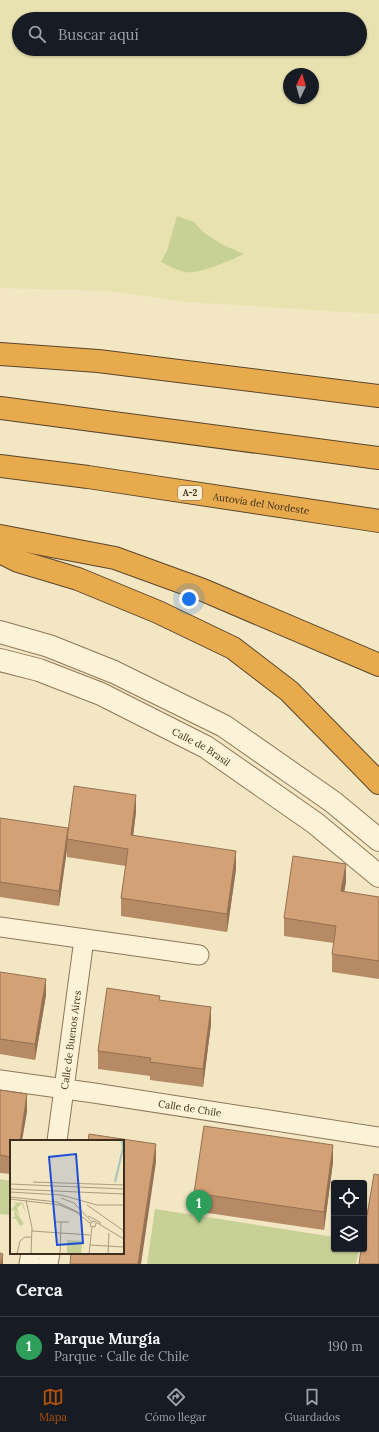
<!DOCTYPE html>
<html lang="es">
<head>
<meta charset="utf-8">
<style>
	:root { --surface:#171b24; --page:#20242c; --text:#f1f3f6; --muted:#9ea1a6; --line:#363941; --accent:#b45309 }
	body { margin:0; font-family:Lora,serif; background:var(--page); color:var(--text) }
	.controls { position:absolute; right:12px; bottom:12px; display:grid; overflow:hidden; border-radius:4px; box-shadow:0 1px 3px #0004 }
	.controls button { width:36px; height:36px; display:grid; place-items:center; padding:0; border:0; border-bottom:1px solid var(--line); background:var(--surface); color:var(--text); font:20px sans-serif }
	.compass { position:absolute; left:283px; top:68px; width:36px; height:36px; border-radius:50%; background:var(--surface); box-shadow:0 1px 3px #0004; rotate:5deg }
	.you { position:absolute; left:189px; top:599px; width:14px; height:14px; margin:-10px; border:3px solid #fff; border-radius:50%; background:#1a73e8; box-shadow:0 0 0 6px #1a73e833 }
	.badge { display:grid; place-items:center; width:26px; height:26px; border-radius:50%; background:var(--accent); color:#fff; font-size:13px; font-weight:700 }
	.pin { position:absolute; translate:-50% -33px; filter:drop-shadow(0 1px 2px #0008) }
	.pin::after { content:''; position:absolute; top:21px; width:14px; height:12px; background:inherit; clip-path:polygon(0 0,100% 0,50% 100%) }
	.list { margin:0; padding:0; list-style:none }
	h2 { display:flex; justify-content:space-between; align-items:center; height:52px; margin:0; padding:0 16px; font-size:17px }
	h2 small { font-size:13px; font-weight:400; color:var(--muted) }
	.list li { display:grid; grid-template-columns:26px 1fr auto; gap:12px; align-items:center; box-sizing:border-box; height:60px; padding:0 16px; border-top:1px solid var(--line) }
	.list b { display:block; font-size:15px; white-space:nowrap }
	.list p { margin:0; font-size:13px; white-space:nowrap; color:var(--muted) }
	.list em { font-size:13px; font-style:normal; color:var(--muted) }
	.icon { flex:none; width:22px; height:22px; fill:none; stroke:currentColor; stroke-width:2; stroke-linecap:round; stroke-linejoin:round }
	.map { position:relative; flex:none; width:379px; height:1264px; overflow:hidden }
	.search { position:absolute; background:var(--surface); box-shadow:0 1px 3px #0004; left:12px; right:12px; top:12px; height:44px; display:flex; align-items:center; gap:10px; box-sizing:border-box; padding:0 14px; border-radius:22px; color:var(--muted); font-size:15px }
	.sheet { height:112px; background:var(--surface) }
	nav { display:flex; justify-content:space-around; align-items:center; box-sizing:border-box; height:56px; border-top:1px solid var(--line); background:var(--surface); font-size:11px; color:var(--muted) }
	nav a { display:grid; justify-items:center; gap:2px }
	nav .on { color:var(--accent) }
	.map>svg:first-child { display:block }
	.farmland { fill:#e8e2b0; fill-rule:evenodd }
	.green { fill:#c7d196 }
	.lines { fill:none; stroke-linecap:round; stroke-linejoin:round }
	.minor-casing { stroke:#8e7758; stroke-width:21 }
	.tertiary-casing { stroke:#8e7758; stroke-width:24 }
	.motorway-casing { stroke:#5b452d; stroke-width:24 }
	.minor { stroke:#fbf2d7; stroke-width:19 }
	.tertiary { stroke:#fbf2d7; stroke-width:22 }
	.motorway { stroke:#e7ab4e; stroke-width:22 }
	.wall { fill:#b58a65 }
	.shaded-wall { fill:#947153 }
	.building { fill:#d3a176; stroke:#947153 }
	.labels { text-anchor:middle; stroke-width:4; stroke-linejoin:round; paint-order:stroke }
	.shield { fill:#f8efd4; stroke:#756854; stroke-width:1 }
	.shield-label { font-size:9px; font-weight:bold; fill:#3d2e1d }
	.street-label { font-size:10px; fill:#3d2e1d; stroke:#f8efd4 }
	.inset-river { fill:none; stroke:#a6c4bd; stroke-width:2 }
	.inset-road { fill:none; stroke:#aa9c81; stroke-width:1 }
	.view { fill:#1d4ed8; fill-opacity:0.15; stroke:#1d4ed8; stroke-width:2 }
	.inset-edge { fill:none; stroke:#3d2e1d; stroke-width:2 }
</style>
</head>
<body>
<div class="map">
<svg width="379" height="1264" viewBox="0 0 379 1264">
	<rect width="100%" height="100%" fill="#f2e6c3"/>
	<path class="farmland" d="M0,0H379V314L188,302L109,291L0,288ZM19,19H360V49H19ZM289,74H313V98H289Z"/>
	<g class="green">
		<path d="M177,216L194,222L203,232L221,244L244,254C232,260 197,275 185,272C177,270 169,266 161,262L167,251Z"/>
		<polygon points="0,1179 11,1181 10,1215 0,1214"/>
		<polygon points="155,1209 334,1237 334,1249 359,1249 356,1264 147,1264"/>
	</g>
	<g class="lines">
		<defs>
			<g id="minor">
				<polyline points="0,927 199,955"/>
				<path id="s1" d="M0,1080L94,1093L379,1137"/>
				<path id="s2" d="M57,1141L84,939"/>
				<polyline points="29,1264 31,1253"/>
				<polyline points="48,1264 50,1253"/>
			</g>
			<g id="tertiary">
				<polyline points="0,632 49,646 114,672 224,726 333,802 379,840"/>
				<path id="s3" d="M0,660L39,670L101,694L206,747L315,823L379,876"/>
			</g>
			<g id="motorway">
				<polyline points="0,354 98,361 379,396"/>
				<polyline points="0,408 379,458"/>
				<path id="s4" d="M0,466L88,477L379,521"/>
				<polyline points="0,536 115,558 203,590 379,665"/>
				<polyline points="0,552 18,561 78,579 158,612 233,648 289,691 379,783"/>
			</g>
		</defs>
		<use href="#minor" class="minor-casing"/>
		<use href="#tertiary" class="tertiary-casing"/>
		<use href="#motorway" class="motorway-casing"/>
		<use href="#minor" class="minor"/>
		<use href="#tertiary" class="tertiary"/>
		<use href="#motorway" class="motorway"/>
	</g>
	<g class="wall">
		<polygon points="136,812 133,836 236,869 227,932 121,916 121,898 126,866 67,857 67,849 59,906 0,897 0,818 68,834"/>
		<polygon points="346,882 344,892 379,897 379,979 332,972 332,954 334,943 284,936 284,918"/>
		<polygon points="0,972 46,995 35,1060 0,1054"/>
		<polygon points="160,1000 211,1024 203,1087 150,1080 150,1076 98,1069 98,1051"/>
		<polygon points="0,1090 27,1112 11,1141 11,1174 0,1173"/>
		<polygon points="333,1162 324,1230 194,1211 194,1193"/>
	</g>
	<g class="shaded-wall">
		<polygon points="136,795 136,812 131,853 131,835"/>
		<polygon points="68,828 67,849 59,906 59,891"/>
		<polygon points="236,851 236,869 227,932 227,914"/>
		<polygon points="346,864 346,882 341,909 341,891"/>
		<polygon points="46,979 46,995 35,1060 35,1044"/>
		<polygon points="211,1007 211,1024 203,1087 203,1069"/>
		<polygon points="27,1094 27,1112 22,1141 20,1141"/>
		<polygon points="156,1144 156,1162 141,1264 138,1264"/>
		<polygon points="333,1145 333,1162 324,1230 324,1212"/>
		<polygon points="3,1254 3,1264 1,1264"/>
	</g>
	<g class="building">
		<polygon points="74,786 136,795 131,835 236,851 227,914 121,898 128,849 67,839"/>
		<polygon points="0,818 68,828 59,891 0,882"/>
		<polygon points="293,856 346,864 341,891 379,897 379,961 332,954 336,926 284,918"/>
		<polygon points="0,972 46,979 35,1044 0,1039"/>
		<polygon points="107,988 160,996 159,1000 211,1007 203,1069 150,1062 151,1058 98,1051"/>
		<polygon points="0,1090 27,1094 20,1141 11,1141 11,1157 0,1155"/>
		<polygon points="204,1126 333,1145 324,1212 194,1193"/>
		<polygon points="89,1134 156,1144 138,1264 70,1264 71,1253 123,1253 123,1141 88,1141"/>
		<polygon points="374,1174 379,1175 379,1264 359,1264 361,1249 364,1249 364,1233"/>
		<polygon points="0,1253 3,1254 1,1264 0,1264"/>
	</g>
	<g class="labels">
		<rect class="shield" x="178" y="486" width="24" height="14" rx="3"/>
		<g class="shield-label">
			<text x="190" y="496">A-2</text>
		</g>
		<g class="street-label">
			<text dy="4" stroke="none"><textPath href="#s4" startOffset="264">Autovía del Nordeste</textPath></text>
			<text dy="4" stroke="none"><textPath href="#s3" startOffset="220">Calle de Brasil</textPath></text>
			<text dy="4" stroke="none"><textPath href="#s2" startOffset="102">Calle de Buenos Aires</textPath></text>
			<text dy="4" stroke="none"><textPath href="#s1" startOffset="192">Calle de Chile</textPath></text>
		</g>
	</g>
	<g transform="translate(10 1140)">
		<rect width="114" height="114" fill="#f2e6c3"/>
		<path d="M3,62L13,63L16,75L12,64L7,68L10,76L4,69L14,84L10,86L6,79L1,78L5,77L4,70L0,71L6,64ZM57,100L72,101L71,114H57Z" fill="#c7d196"/>
		<path class="inset-river" d="M105,42L113,8L112,0"/>
		<path class="inset-road" d="M23,42L114,45M0,44L114,49M0,49L114,54M0,52L51,55L87,65H114M0,57L47,62L72,74M51,58L64,63L81,81M0,59L50,65L66,72L80,83M16,60L22,88L21,114M77,65L114,91M78,76L90,82V85M44,82H59M86,83L85,87L80,86L81,82L84,81L114,99M22,91L80,95M80,105L114,107M7,114L10,101L15,97H22M50,114L51,82M79,114L82,87M98,114L99,93"/>
		<path class="view" d="M66,14L73,103L47,105L39,17Z"/>
		<rect width="114" height="114" class="inset-edge"/>
	</g>
</svg>
<div class="controls">
<button><svg class="icon" aria-label="locate" viewBox="0 0 24 24"><circle cx="12" cy="12" r="6"/><path d="M12 2v4M12 18v4M2 12h4M18 12h4"/></svg></button>
<button><svg class="icon" aria-label="layers" viewBox="0 0 24 24"><path d="M12 4l9 5-9 5-9-5zM3 14l9 5 9-5"/></svg></button>
</div>
<svg class="compass" viewBox="-18 -18 36 36"><path d="M0-13l5 13h-10z" fill="#e53935"/><path d="M0 13l5-13h-10z" fill="#9ea1a6"/></svg>
<div class="you"></div>
<div class="pin badge" style="left:199px;top:1223px;background:#2e9e5b">1</div>
<div class="search"><svg class="icon" aria-label="search" viewBox="0 0 24 24"><circle cx="10" cy="10" r="6"/><path d="M15 15l6 6"/></svg>Buscar aquí</div>
</div>
<section class="sheet">
<h2>Cerca<small></small></h2>
<ul class="list">
<li><span class="badge" style="background:#2e9e5b">1</span><div><b>Parque Murgía</b><p>Parque · Calle de Chile</p></div><em>190 m</em></li>
</ul>
</section>
<nav>
<a class="on"><svg class="icon" aria-label="map" viewBox="0 0 24 24"><path d="M3 6l6-2 6 2 6-2v14l-6 2-6-2-6 2zM9 4v14M15 6v14"/></svg>Mapa</a>
<a><svg class="icon" aria-label="directions" viewBox="0 0 24 24"><path d="M12 3l9 9-9 9-9-9zM9 14v-3h6M13 9l2 2-2 2"/></svg>Cómo llegar</a>
<a><svg class="icon" aria-label="saved" viewBox="0 0 24 24"><path d="M7 4h10v16l-5-4-5 4z"/></svg>Guardados</a>
</nav>
</body>
</html>
